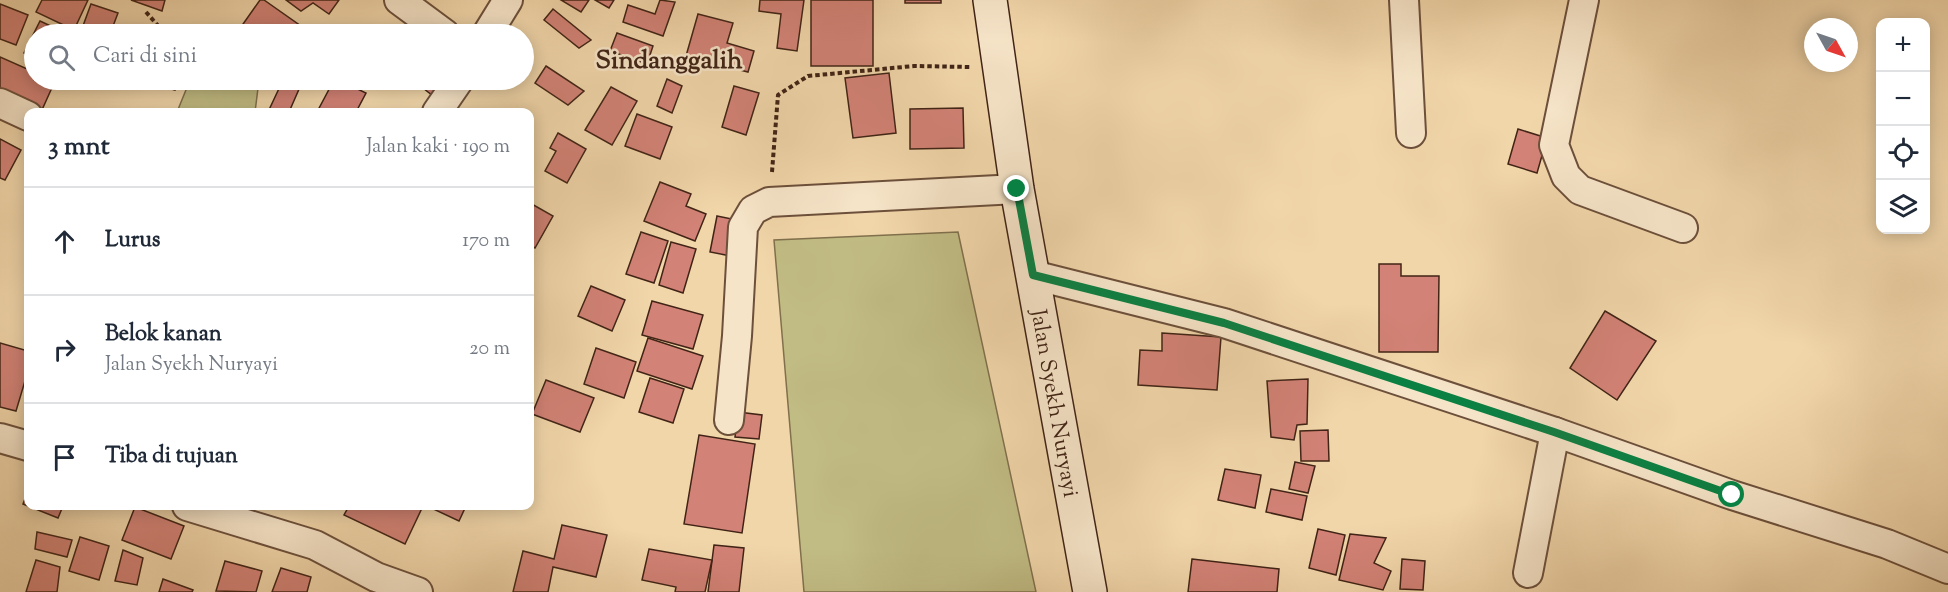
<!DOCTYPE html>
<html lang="id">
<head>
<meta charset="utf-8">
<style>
	:root { --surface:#fff; --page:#f6f6f7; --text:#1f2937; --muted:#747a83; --line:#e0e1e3 }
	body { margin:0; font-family:"Sorts Mill Goudy",serif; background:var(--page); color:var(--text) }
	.controls { position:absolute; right:18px; top:18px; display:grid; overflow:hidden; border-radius:12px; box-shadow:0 3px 15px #0003 }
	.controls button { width:54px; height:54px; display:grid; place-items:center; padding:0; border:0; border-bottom:2px solid var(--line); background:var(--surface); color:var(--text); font:30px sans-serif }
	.compass { position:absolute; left:1804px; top:18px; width:54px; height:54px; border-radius:50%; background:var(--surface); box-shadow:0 3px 15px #0003; rotate:130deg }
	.stop { position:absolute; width:18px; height:18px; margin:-14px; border:4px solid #0b8043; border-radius:50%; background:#fff }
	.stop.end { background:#0b8043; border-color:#fff; box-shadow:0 2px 6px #0008 }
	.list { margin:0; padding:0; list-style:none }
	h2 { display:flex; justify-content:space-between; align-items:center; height:78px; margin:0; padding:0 24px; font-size:26px }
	h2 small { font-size:20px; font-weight:400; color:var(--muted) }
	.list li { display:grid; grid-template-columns:39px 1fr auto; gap:18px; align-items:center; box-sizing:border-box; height:108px; padding:0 24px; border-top:2px solid var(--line) }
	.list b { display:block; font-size:22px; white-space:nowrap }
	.list p { margin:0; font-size:20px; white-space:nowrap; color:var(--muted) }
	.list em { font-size:20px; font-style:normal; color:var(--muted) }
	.icon { flex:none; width:33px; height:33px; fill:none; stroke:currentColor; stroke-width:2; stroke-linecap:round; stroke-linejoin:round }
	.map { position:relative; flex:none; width:1948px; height:592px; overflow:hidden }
	.search { position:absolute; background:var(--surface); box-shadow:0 3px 15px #0003; left:24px; top:24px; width:510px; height:66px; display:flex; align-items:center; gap:15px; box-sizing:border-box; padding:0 21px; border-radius:33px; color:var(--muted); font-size:22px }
	.panel { position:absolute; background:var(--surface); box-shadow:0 3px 15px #0003; left:24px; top:108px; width:510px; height:402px; border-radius:12px }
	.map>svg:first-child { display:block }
	.green { fill:#c1bc84; stroke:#81704d; stroke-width:1.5 }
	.building { fill:#d28276; stroke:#412416; stroke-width:1.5 }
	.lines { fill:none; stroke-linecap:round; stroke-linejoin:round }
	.minor-casing { stroke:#6d503b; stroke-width:32 }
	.secondary-casing { stroke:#412416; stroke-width:36 }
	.path { stroke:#412416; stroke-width:4; stroke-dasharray:4.5 3; stroke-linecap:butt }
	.minor { stroke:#f6e4c8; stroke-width:28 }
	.secondary { stroke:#f6e4c8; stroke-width:33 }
	.route { stroke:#0b8043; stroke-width:8 }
	.labels { text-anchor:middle; stroke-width:5; stroke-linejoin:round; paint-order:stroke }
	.street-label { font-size:22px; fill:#412416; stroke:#f6e4c8 }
	.quarter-label { font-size:26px; font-weight:bold; fill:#412416; stroke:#f6e4c8 }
</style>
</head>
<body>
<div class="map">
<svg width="1948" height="592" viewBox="0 0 1948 592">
	<rect width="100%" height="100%" fill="#f1d6aa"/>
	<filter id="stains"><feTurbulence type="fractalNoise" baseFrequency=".00333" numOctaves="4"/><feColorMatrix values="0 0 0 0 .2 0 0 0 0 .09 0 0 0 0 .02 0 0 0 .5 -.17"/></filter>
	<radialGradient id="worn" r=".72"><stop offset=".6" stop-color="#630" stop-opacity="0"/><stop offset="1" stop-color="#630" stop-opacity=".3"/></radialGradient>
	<g class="green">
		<polygon points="190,80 259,80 255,112 177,112"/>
		<polygon points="958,232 1036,592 804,592 774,240"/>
	</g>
	<g class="building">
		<polygon points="42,0 88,0 74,30 36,12"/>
		<polygon points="131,0 165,0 162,11"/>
		<polygon points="260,0 264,0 308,31 306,34 236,34"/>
		<polygon points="286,0 339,0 329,14 313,3 301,11"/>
		<polygon points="561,0 589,0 581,12"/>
		<polygon points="595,0 614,0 609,8"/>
		<polygon points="660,0 675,2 663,36 623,22 628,5 655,14"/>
		<polygon points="760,0 804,0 797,51 777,48 781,14 759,11"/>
		<rect x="811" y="0" width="62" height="66"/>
		<rect x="905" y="0" width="36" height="3"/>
		<polygon points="0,4 28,15 16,45 0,39"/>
		<polygon points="91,4 118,13 110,34 80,34"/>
		<polygon points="553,9 591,40 579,48 544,20"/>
		<polygon points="698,14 733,23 727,43 754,51 748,72 686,56"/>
		<polygon points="413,19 432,34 400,34"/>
		<polygon points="40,21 55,28 51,34 34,34 34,58 24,53"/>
		<polygon points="122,26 143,34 118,34"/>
		<polygon points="617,33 653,46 647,64 610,51"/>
		<polygon points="0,57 34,72 34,80 55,81 41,112 0,98"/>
		<polygon points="546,66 584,91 568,105 535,83"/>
		<polygon points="889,73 896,133 853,138 845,78"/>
		<polygon points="667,79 682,86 672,113 657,106"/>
		<polygon points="113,80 138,80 134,88"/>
		<polygon points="151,80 178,80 175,90 150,83"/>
		<polygon points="283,80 303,80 289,112 268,112"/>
		<polygon points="334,80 339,80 366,93 356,112 317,112"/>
		<polygon points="413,80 446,80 433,96"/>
		<polygon points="734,86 759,93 746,135 722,127"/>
		<polygon points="611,87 637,101 612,145 585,130"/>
		<polygon points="963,108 964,148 910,149 910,109"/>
		<polygon points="637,114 672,127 660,159 625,146"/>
		<polygon points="1518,129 1547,138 1537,173 1508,164"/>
		<polygon points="558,133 586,149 567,183 545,171 556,151 550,148"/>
		<polygon points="0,139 21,150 5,180 0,178"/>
		<polygon points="660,182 691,194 686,206 706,214 695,241 644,221"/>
		<polygon points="530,203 553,216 535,248 530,245"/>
		<polygon points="717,216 737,220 731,256 710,252"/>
		<polygon points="641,232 668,241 654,283 626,274"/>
		<polygon points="671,242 696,249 683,293 659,285"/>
		<polygon points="1379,264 1401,264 1401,276 1439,276 1438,352 1379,352"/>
		<polygon points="591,286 625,300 612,331 578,316"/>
		<polygon points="652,301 703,315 693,349 642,335"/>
		<polygon points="1605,311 1656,341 1617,400 1570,368"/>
		<polygon points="1162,333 1221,337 1217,390 1138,385 1140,350 1162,351"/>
		<polygon points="648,338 703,356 692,389 637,371"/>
		<polygon points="0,343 28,351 28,371 16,411 0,407"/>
		<polygon points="596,348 636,362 624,398 584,384"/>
		<polygon points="650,378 684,389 673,423 639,412"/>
		<polygon points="1308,379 1307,424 1297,425 1294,440 1271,437 1267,381"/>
		<polygon points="546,380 594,398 580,432 532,414"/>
		<polygon points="738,412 762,415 759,439 735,437"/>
		<polygon points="1328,430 1329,461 1301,461 1300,431"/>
		<polygon points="699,435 755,444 742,533 684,524"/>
		<polygon points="1295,462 1315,466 1308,493 1289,489"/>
		<polygon points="1225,469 1261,475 1255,508 1218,500"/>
		<polygon points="1271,489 1307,496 1302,520 1266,512"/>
		<polygon points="28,491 28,506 63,506 58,518 23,504"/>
		<polygon points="349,506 423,506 405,544 344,515"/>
		<polygon points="427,506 466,506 459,521"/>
		<polygon points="135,507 184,526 171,559 122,540"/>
		<polygon points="562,525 607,535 596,577 553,567 548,592 513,592 523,551 554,559"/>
		<polygon points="1318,529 1345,535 1336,575 1309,568"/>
		<polygon points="37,532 72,540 67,557 35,549"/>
		<polygon points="1350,534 1386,538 1374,563 1391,571 1383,590 1339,580"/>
		<polygon points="80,537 109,546 99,580 69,571"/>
		<polygon points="714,545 744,548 739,592 708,592"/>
		<polygon points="649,549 712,560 705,592 675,592 676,587 642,580"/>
		<polygon points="123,550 143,558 137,585 115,581"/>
		<polygon points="1192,559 1279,569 1277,592 1188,592"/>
		<polygon points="1402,559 1425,561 1423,590 1400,589"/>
		<polygon points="36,560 60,567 57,592 26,592"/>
		<polygon points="225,561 262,571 256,592 216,591"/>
		<polygon points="281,568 311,577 307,592 272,592"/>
		<polygon points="163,579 193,590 192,592 159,592"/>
	</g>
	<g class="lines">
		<defs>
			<g id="minor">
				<polyline points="399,0 445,34"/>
				<polyline points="1404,0 1411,133"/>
				<polyline points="1584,0 1554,145 1566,176 1580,190 1683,228"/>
				<polyline points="487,34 508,0"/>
				<polyline points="0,103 28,116"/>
				<polyline points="437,112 459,80"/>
				<polyline points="1033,275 1224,323 1555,432 1732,495 1887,544 1948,569"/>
				<polyline points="729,420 737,336 743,227 753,210 769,202 1017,189"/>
				<polyline points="0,438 28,446"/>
				<polyline points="187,506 315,545 376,577 418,592"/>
				<polyline points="1528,573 1555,432"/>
			</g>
			<polyline id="secondary" points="990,0 1017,189 1090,592"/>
		</defs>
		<use href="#minor" class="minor-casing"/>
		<use href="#secondary" class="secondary-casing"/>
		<g class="path">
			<polyline points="146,12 160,28 188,34"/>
			<polyline points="772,172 778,95 808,76 914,66 970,67"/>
		</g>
		<use href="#minor" class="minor"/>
		<use href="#secondary" class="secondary"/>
	</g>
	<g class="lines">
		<polyline class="route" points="1017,189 1033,275 1224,323 1554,432 1732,495"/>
	</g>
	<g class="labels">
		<g class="street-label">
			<text transform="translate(1056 403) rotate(80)" y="8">Jalan Syekh Nuryayi</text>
		</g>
		<g class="quarter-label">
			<text x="669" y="68">Sindanggalih</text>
		</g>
	</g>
	<rect width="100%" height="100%" filter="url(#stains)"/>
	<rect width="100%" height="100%" fill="url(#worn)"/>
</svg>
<div class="controls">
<button>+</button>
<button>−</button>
<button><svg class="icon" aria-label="locate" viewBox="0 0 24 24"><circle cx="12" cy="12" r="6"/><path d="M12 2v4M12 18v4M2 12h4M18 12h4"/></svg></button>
<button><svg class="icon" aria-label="layers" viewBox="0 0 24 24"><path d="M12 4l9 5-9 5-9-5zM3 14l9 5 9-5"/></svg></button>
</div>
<svg class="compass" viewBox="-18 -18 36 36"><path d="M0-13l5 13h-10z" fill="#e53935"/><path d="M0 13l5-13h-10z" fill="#747a83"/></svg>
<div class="stop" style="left:1732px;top:495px"></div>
<div class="stop end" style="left:1017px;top:189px"></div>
<div class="search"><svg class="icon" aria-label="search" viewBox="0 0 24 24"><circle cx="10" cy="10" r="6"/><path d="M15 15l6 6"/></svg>Cari di sini</div>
<section class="panel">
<h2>3 mnt<small>Jalan kaki · 190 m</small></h2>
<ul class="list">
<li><svg class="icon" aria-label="ahead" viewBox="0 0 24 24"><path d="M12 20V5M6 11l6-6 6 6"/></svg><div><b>Lurus</b></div><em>170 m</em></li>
<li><svg class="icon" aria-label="right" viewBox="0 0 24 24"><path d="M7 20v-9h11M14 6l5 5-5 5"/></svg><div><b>Belok kanan</b><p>Jalan Syekh Nuryayi</p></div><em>20 m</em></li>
<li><svg class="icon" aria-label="arrive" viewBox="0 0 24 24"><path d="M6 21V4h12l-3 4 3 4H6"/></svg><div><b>Tiba di tujuan</b></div></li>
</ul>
</section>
</div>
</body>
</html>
